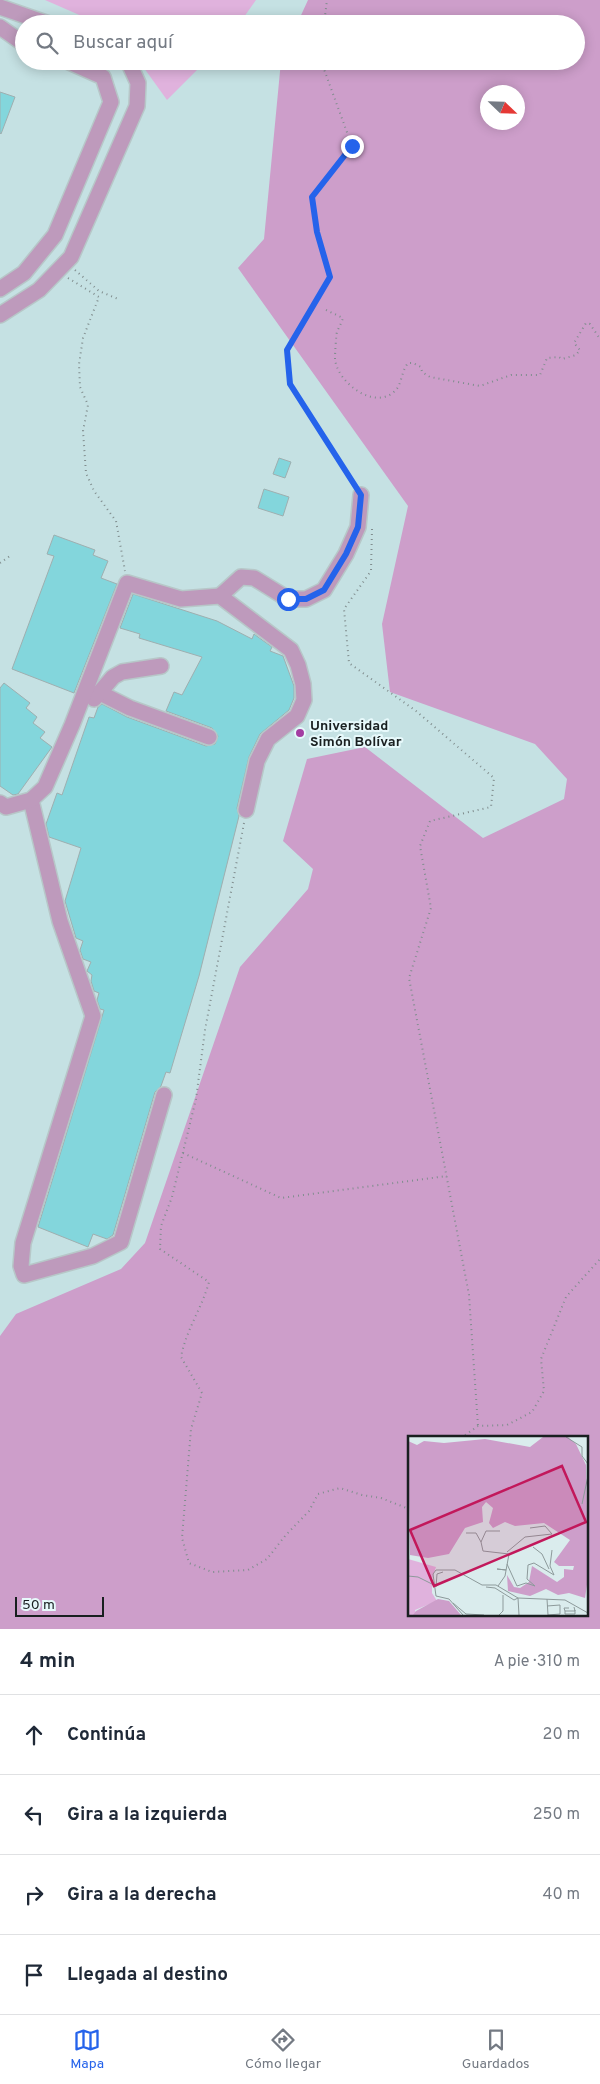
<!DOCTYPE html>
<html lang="es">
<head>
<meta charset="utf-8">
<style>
	:root { --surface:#fff; --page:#f2f2f3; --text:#1f2937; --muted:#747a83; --line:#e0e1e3; --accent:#2563eb }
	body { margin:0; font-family:Overpass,sans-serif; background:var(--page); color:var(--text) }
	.compass { position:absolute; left:480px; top:85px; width:45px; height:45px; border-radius:50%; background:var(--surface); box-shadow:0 2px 12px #0003; rotate:113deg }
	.scale { position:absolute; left:15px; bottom:12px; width:89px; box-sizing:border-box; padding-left:5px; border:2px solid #191f20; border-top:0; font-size:14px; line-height:18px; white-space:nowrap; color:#191f20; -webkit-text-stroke:4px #e7f9fb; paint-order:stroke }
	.stop { position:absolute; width:15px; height:15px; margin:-11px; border:4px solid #2563eb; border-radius:50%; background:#fff }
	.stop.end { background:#2563eb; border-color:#fff; box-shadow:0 1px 5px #0008 }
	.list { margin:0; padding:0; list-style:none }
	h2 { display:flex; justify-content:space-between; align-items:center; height:65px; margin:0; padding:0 20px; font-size:21px }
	h2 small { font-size:16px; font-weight:400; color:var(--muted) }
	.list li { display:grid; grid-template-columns:32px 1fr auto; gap:15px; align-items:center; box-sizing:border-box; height:80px; padding:0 20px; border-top:1px solid var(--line) }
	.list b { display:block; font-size:19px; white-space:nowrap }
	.list em { font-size:16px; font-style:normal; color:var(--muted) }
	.icon { flex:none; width:28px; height:28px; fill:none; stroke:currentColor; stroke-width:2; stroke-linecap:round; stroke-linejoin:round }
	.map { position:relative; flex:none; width:600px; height:1629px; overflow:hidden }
	.search { position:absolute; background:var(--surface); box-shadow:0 2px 12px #0003; left:15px; right:15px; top:15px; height:55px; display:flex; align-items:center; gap:12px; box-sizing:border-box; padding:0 18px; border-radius:28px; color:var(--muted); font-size:19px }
	.sheet { height:385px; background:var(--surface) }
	nav { display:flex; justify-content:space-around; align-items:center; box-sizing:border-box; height:70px; border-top:1px solid var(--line); background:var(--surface); font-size:14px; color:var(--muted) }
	nav a { display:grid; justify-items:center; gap:2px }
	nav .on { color:var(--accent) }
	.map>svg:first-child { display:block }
	.built { fill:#c5e1e3; fill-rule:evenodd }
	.green { fill:#e0b2dd }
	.forest { fill:#cd9eca; fill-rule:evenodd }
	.building { fill:#83d6dc; stroke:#9eafb0 }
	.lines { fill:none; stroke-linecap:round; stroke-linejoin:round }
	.minor-casing { stroke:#b7c7c8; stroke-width:18 }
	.path { stroke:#808d8e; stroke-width:2; stroke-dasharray:1 4; stroke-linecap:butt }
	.minor { stroke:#be9abc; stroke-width:15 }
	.route { stroke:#2563eb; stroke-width:6 }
	.poi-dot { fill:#a33da2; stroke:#e7f9fb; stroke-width:2 }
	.labels { text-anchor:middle; stroke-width:4; stroke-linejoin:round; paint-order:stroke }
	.poi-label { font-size:14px; font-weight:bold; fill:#191f20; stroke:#e7f9fb; text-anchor:start }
	.inset-road { fill:none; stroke:#8d9a9b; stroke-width:1 }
	.view { fill:#c2185b; fill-opacity:0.15; stroke:#c2185b; stroke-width:2.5 }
	.inset-edge { fill:none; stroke:#191f20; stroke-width:2.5 }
</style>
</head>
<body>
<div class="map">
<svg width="600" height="1629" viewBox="0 0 600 1629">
	<rect width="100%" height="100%" fill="#daeced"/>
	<path class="built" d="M0,0H600V1344L409,1438L0,1629ZM24,24H576V61H24ZM488,92H518V122H488Z"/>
	<g class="green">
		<polygon points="45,0 256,0 239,24 100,24"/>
		<polygon points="139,61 206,61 167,100"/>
	</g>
	<path class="forest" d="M308,0H600V1629H0V1336L16,1314L121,1269L145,1243L240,967L308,889L313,869L283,841L307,759L365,747L483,838L564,799L567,779L535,744L390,692L382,624L408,506L238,268L264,239L281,61H576V24H297ZM488,92H518V122H488ZM409,1438H586V1615H409Z"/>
	<g class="building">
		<polygon points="0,92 15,97 1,134 0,133"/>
		<polygon points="279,458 291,462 285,478 273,474"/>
		<polygon points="264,489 289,497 283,516 258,508"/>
		<polygon points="54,535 95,550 93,555 108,561 101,578 117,584 74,693 12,669 54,556 47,554"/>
		<polygon points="133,594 217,621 252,639 254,634 258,637 272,647 270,651 283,656 294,686 294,698 289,710 260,734 249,757 237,808 239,816 199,976 170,1073 166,1072 161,1086 155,1092 113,1235 107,1239 93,1234 88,1247 38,1227 104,1010 100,1009 97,1000 99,993 94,991 91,981 92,975 87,971 91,962 83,959 80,950 83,941 76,938 65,901 81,848 49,837 46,824 57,793 62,795 89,717 94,718 98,707 102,704 127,717 206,746 215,744 218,736 212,728 166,711 174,692 182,695 202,657 139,638 140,634 120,628"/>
		<polygon points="4,683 30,703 26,708 37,717 33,723 45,732 40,738 52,747 18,794 13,795 0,786 0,688"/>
	</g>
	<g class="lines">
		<defs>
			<g id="minor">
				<polyline points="0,7 49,24"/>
				<polyline points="0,27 24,44"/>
				<polyline points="0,289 24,273 55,235 111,102 103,77 67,61"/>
				<polyline points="0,315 39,290 71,257 137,106 138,83 128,61"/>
				<polyline points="220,596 241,577 254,578 288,599 306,599 324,590 346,554 358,527 361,495"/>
				<polyline points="100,693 130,708 209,737"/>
				<polyline points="94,699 113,677 122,672 161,666"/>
				<polyline points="31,800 60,921 93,1016 23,1243 21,1266 24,1275 93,1256 121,1242 164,1095"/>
				<polyline points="0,803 6,807 31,800 45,787 72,725 127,583 181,599 220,596 291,650 298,665 303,684 304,700 297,716 268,739 257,761 246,810"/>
			</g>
		</defs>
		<use href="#minor" class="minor-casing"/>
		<g class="path">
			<polyline points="324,24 327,0"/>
			<polyline points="321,61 352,146 313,197 317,232 330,277 287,351 290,384 354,485"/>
			<polyline points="75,270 99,291 118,299"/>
			<polyline points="68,278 99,297 83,338 79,364 80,387 88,405 83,431 86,473 94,491 116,521 125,571"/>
			<path d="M326,310L343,318C341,324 339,327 337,332C336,335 335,354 335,359C337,382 374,411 395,391C402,384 401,372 408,363H413L421,367L422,372L430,377L480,386L511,375H540L547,358L559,357L562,359L576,355L580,350L574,343L586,323L590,324L600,339"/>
			<polyline points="372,529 371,571 344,609 349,663 416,711 494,778 491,807 430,821 420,846 431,908 409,978 469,1295 478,1426"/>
			<polyline points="0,563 10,556"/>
			<path d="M244,823L205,1030L196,1099L172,1197L161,1226L160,1249L209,1282C202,1308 186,1330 181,1357L202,1393L191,1429L182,1538L189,1563L212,1572L248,1570L267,1559L285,1536L309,1511L318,1494L340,1488L362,1495L381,1498L409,1509"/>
			<polyline points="183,1153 281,1198 447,1176"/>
			<polyline points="461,1438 478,1426 507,1425 532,1412 544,1391 541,1359 566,1297 600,1259"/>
		</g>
		<use href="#minor" class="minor"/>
	</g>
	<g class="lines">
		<polyline class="route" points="288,599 306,599 324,590 346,554 358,527 361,495 290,384 287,350 330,277 317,232 312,197 352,146"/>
	</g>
	<circle class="poi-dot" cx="300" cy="733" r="5"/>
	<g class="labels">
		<g class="poi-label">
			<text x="310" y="730">Universidad<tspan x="310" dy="16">Simón Bolívar</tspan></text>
		</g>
	</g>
	<g transform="translate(408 1436)">
		<rect width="180" height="180" fill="#daeced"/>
		<path d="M0,123L28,131L24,143V157L29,165L7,174L8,179H0Z" fill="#e0b2dd"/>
		<path d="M135,1H160L168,8L178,29L180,142L177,162L161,157L150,159L138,153L122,160L100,155L99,139L106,151L112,152L121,146L124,130L149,146L156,141V133L165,134L166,130H151L146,126L162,104L136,87L107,90L97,86L85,92L81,87L85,72L78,66L74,71L75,86L57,92L41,118L20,122L2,119L0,5L9,9L16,5L36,7L77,3L122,11ZM30,163L41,165L53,179H5L8,175Z" fill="#cd9eca"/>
		<path class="inset-road" d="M158,1L174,11V20L180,28M174,68L180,40M58,97H68L73,106M125,111L134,118L141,133M99,116L117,101L144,98L137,90L122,92M99,128L109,150L118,147L127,150L119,143L120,129L126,127L146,139L142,130L144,114M98,134L89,133L98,134M0,140L10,141L26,149M90,150L97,140L101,118L75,115L73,106L78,95H92M28,151L29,138L35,136M78,151L87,152L106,164L110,162L111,179M139,163L140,179L152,178V169L139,170M45,167L58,178L76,179M161,172H156L157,175H167L166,171M157,175V178H167V174M55,179L41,163L28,160L25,138L28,134H47L74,149H88L110,162L157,164L180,177M91,179L95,175V159"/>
		<path class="view" d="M154,30L178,86L26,150L2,94Z"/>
		<rect width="180" height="180" class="inset-edge"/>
	</g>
</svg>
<svg class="compass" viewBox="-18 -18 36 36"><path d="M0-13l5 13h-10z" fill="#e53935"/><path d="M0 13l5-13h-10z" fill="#747a83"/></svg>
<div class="scale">50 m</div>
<div class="stop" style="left:288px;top:599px"></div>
<div class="stop end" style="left:352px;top:146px"></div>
<div class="search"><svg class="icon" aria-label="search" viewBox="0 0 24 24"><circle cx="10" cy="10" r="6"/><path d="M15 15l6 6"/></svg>Buscar aquí</div>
</div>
<section class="sheet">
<h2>4 min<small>A pie · 310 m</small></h2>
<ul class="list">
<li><svg class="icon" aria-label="ahead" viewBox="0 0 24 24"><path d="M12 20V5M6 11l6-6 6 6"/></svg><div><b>Continúa</b></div><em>20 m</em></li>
<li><svg class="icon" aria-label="left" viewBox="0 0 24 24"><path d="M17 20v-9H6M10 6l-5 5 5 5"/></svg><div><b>Gira a la izquierda</b></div><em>250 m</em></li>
<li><svg class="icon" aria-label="right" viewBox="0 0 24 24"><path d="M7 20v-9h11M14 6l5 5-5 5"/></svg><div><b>Gira a la derecha</b></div><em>40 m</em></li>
<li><svg class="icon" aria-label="arrive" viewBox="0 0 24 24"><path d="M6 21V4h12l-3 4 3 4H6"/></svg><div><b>Llegada al destino</b></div></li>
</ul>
</section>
<nav>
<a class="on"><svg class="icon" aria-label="map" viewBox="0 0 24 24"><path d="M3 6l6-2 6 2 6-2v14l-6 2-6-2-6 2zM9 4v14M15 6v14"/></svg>Mapa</a>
<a><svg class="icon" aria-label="directions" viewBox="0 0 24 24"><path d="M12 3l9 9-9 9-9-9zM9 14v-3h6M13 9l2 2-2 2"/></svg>Cómo llegar</a>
<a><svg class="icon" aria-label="saved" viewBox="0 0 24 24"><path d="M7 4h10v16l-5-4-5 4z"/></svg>Guardados</a>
</nav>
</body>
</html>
